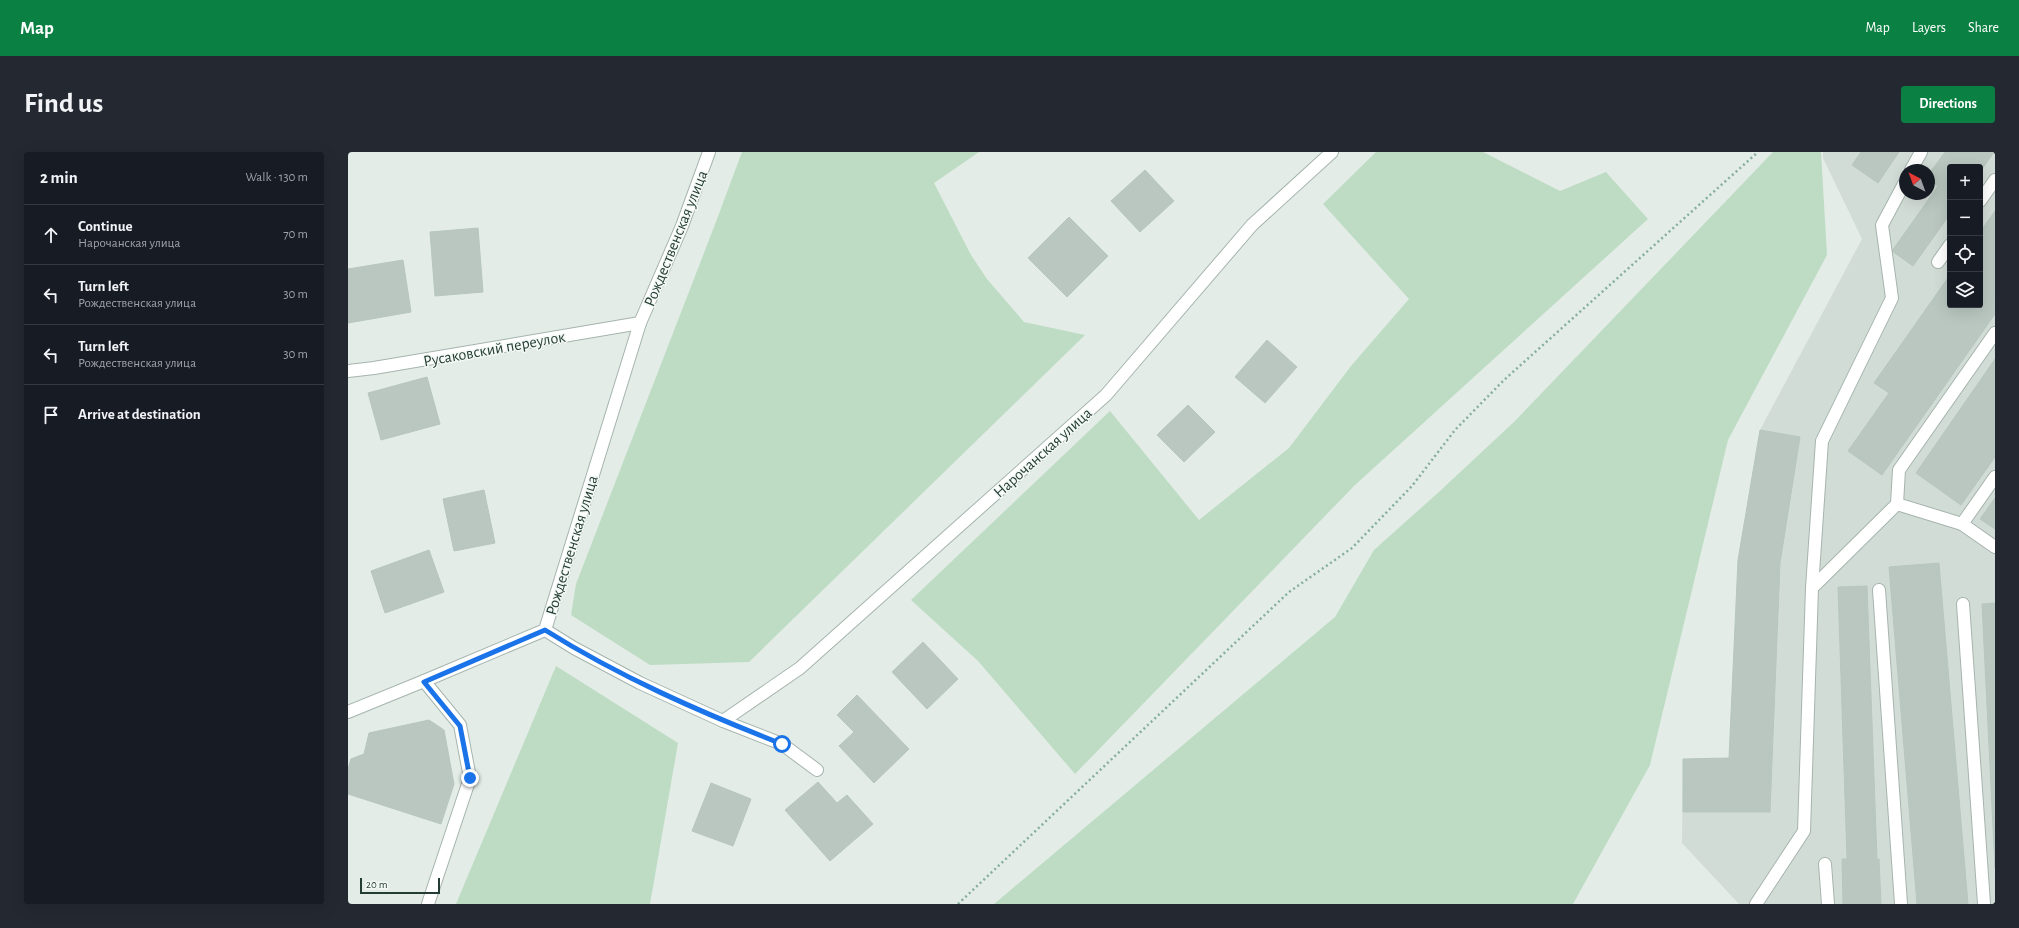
<!DOCTYPE html>
<html lang="en">
<head>
<meta charset="utf-8">
<style>
	:root { --surface:#171b24; --page:#242831; --text:#f1f3f6; --muted:#9ea1a6; --line:#363941; --accent:#0b8043 }
	body { margin:0; font-family:"Alegreya Sans",sans-serif; background:var(--page); color:var(--text) }
	.controls { position:absolute; right:12px; top:12px; display:grid; overflow:hidden; border-radius:4px; box-shadow:0 4px 16px #0002 }
	.controls button { width:36px; height:36px; display:grid; place-items:center; padding:0; border:0; border-bottom:1px solid var(--line); background:var(--surface); color:var(--text); font:20px sans-serif }
	.compass { position:absolute; left:1551px; top:12px; width:36px; height:36px; border-radius:50%; background:var(--surface); box-shadow:0 4px 16px #0002; rotate:319deg }
	.scale { position:absolute; left:12px; bottom:10px; width:80px; box-sizing:border-box; padding-left:4px; border:2px solid #243d34; border-top:0; font-size:11px; line-height:14px; white-space:nowrap; color:#243d34; -webkit-text-stroke:3px #f4f9f6; paint-order:stroke }
	.stop { position:absolute; width:12px; height:12px; margin:-9px; border:3px solid #1a73e8; border-radius:50%; background:#fff }
	.stop.end { background:#1a73e8; border-color:#fff; box-shadow:0 1px 4px #0008 }
	.list { margin:0; padding:0; list-style:none }
	h2 { display:flex; justify-content:space-between; align-items:center; height:52px; margin:0; padding:0 16px; font-size:17px }
	h2 small { font-size:13px; font-weight:400; color:var(--muted) }
	.list li { display:grid; grid-template-columns:26px 1fr auto; gap:12px; align-items:center; box-sizing:border-box; height:60px; padding:0 16px; border-top:1px solid var(--line) }
	.list b { display:block; font-size:15px; white-space:nowrap }
	.list p { margin:0; font-size:13px; white-space:nowrap; color:var(--muted) }
	.list em { font-size:13px; font-style:normal; color:var(--muted) }
	.icon { flex:none; width:22px; height:22px; fill:none; stroke:currentColor; stroke-width:2; stroke-linecap:round; stroke-linejoin:round }
	.map { position:relative; flex:none; width:1647px; height:752px; overflow:hidden; border-radius:4px }
	header { display:flex; align-items:center; gap:24px; box-sizing:border-box; height:56px; padding:0 20px; background:var(--accent); color:#fff }
	header strong { font-size:19px }
	nav { display:flex; gap:22px; margin-inline-start:auto; font-size:14px }
	.intro { display:flex; align-items:center; justify-content:space-between; box-sizing:border-box; height:96px; padding:0 24px }
	h1 { margin:0; font-size:28px }
	.button { padding:10px 18px; border-radius:4px; background:var(--accent); color:#fff; font-size:14px; font-weight:700 }
	main { display:flex; gap:24px; padding:0 24px }
	aside { flex:1; background:var(--surface); border-radius:4px; box-shadow:0 4px 16px #0002 }
	.map>svg:first-child { display:block }
	.built { fill:#d2dcd6; fill-rule:evenodd }
	.green { fill:#bddcc3 }
	.building { fill:#b9c7c0; stroke:#b6c6be }
	.lines { fill:none; stroke-linecap:round; stroke-linejoin:round }
	.minor-casing { stroke:#a6b4ae; stroke-width:14 }
	.path { stroke:#85ae9e; stroke-width:2.5; stroke-dasharray:2 3; stroke-linecap:butt }
	.minor { stroke:#fff; stroke-width:12 }
	.route { stroke:#1a73e8; stroke-width:5 }
	.labels { text-anchor:middle; stroke-width:3; stroke-linejoin:round; paint-order:stroke }
	.street-label { font-size:16px; fill:#243d34; stroke:#f4f9f6 }
</style>
</head>
<body>
<header>
<strong>Map</strong>
<nav><a>Map</a><a>Layers</a><a>Share</a></nav>
</header>
<div class="intro"><h1>Find us</h1><a class="button">Directions</a></div>
<main>
<aside>
<h2>2 min<small>Walk · 130 m</small></h2>
<ul class="list">
<li><svg class="icon" aria-label="ahead" viewBox="0 0 24 24"><path d="M12 20V5M6 11l6-6 6 6"/></svg><div><b>Continue</b><p>Нарочанская улица</p></div><em>70 m</em></li>
<li><svg class="icon" aria-label="left" viewBox="0 0 24 24"><path d="M17 20v-9H6M10 6l-5 5 5 5"/></svg><div><b>Turn left</b><p>Рождественская улица</p></div><em>30 m</em></li>
<li><svg class="icon" aria-label="left" viewBox="0 0 24 24"><path d="M17 20v-9H6M10 6l-5 5 5 5"/></svg><div><b>Turn left</b><p>Рождественская улица</p></div><em>30 m</em></li>
<li><svg class="icon" aria-label="arrive" viewBox="0 0 24 24"><path d="M6 21V4h12l-3 4 3 4H6"/></svg><div><b>Arrive at destination</b></div></li>
</ul>
</aside>
<div class="map">
<svg width="1647" height="752" viewBox="0 0 1647 752">
	<rect width="100%" height="100%" fill="#e3ece7"/>
	<path class="built" d="M1475,0H1647V752H1391L1334,691L1335,607L1381,606L1390,408L1412,278L1514,87L1475,6ZM1602,15H1632V153H1602ZM1557,18H1581V42H1557Z"/>
	<g class="green">
		<polygon points="394,0 631,0 586,31 623,103 639,127 676,170 737,183 401,510 302,513 223,463 228,432 366,75"/>
		<polygon points="1028,0 1135,0 1212,39 1258,20 1300,67 1007,333 727,622 630,509 563,448 762,259 851,368 941,296 1003,214 1061,147 975,52"/>
		<polygon points="1425,0 1473,0 1479,103 1380,288 1302,613 1225,752 646,752 987,465 1026,398 1092,339 1167,269"/>
		<polygon points="208,514 330,591 302,752 108,752"/>
	</g>
	<g class="building">
		<polygon points="1513,0 1551,0 1530,31 1504,13"/>
		<polygon points="1597,0 1646,0 1632,20 1632,15 1602,15 1602,62 1565,114 1544,99 1590,34 1581,28 1581,22"/>
		<polygon points="797,18 826,49 792,80 763,49"/>
		<polygon points="1647,59 1647,162 1534,323 1500,299 1541,241 1526,231 1602,123 1602,153 1632,153 1632,80"/>
		<polygon points="721,65 760,104 719,145 680,106"/>
		<polygon points="130,76 135,140 87,144 82,80"/>
		<polygon points="55,108 63,160 0,171 0,117"/>
		<polygon points="919,188 949,215 917,251 887,225"/>
		<polygon points="1647,207 1647,305 1613,353 1568,321"/>
		<polygon points="79,225 92,272 33,288 20,241"/>
		<polygon points="840,253 867,280 836,310 809,283"/>
		<polygon points="1412,278 1452,285 1432,411 1422,660 1335,660 1335,607 1381,606 1390,408"/>
		<polygon points="136,338 147,391 106,399 95,347"/>
		<polygon points="1647,346 1647,377 1632,367"/>
		<polygon points="81,398 96,440 37,461 23,419"/>
		<polygon points="1591,411 1620,752 1569,752 1541,415"/>
		<polygon points="1519,434 1529,707 1531,707 1533,752 1495,752 1494,707 1499,707 1490,435"/>
		<polygon points="1647,451 1647,716 1634,452"/>
		<polygon points="575,490 610,527 579,557 544,520"/>
		<polygon points="509,543 561,597 526,631 491,594 506,580 489,563"/>
		<polygon points="81,568 96,578 106,632 93,672 0,642 0,617 3,607 16,602 21,581"/>
		<polygon points="470,630 489,651 499,643 525,672 482,709 437,658"/>
		<polygon points="363,631 403,647 385,694 344,679"/>
	</g>
	<g class="lines">
		<defs>
			<g id="minor">
				<polyline points="1563,18 1573,0"/>
				<polyline points="1632,49 1647,28"/>
				<polyline points="1590,110 1602,93"/>
				<polyline points="0,219 26,216 292,171"/>
				<polyline points="1549,352 1551,318 1647,181"/>
				<polyline points="1614,372 1647,325"/>
				<polyline points="1464,436 1549,352 1614,372 1647,395"/>
				<polyline points="1531,438 1553,752"/>
				<polyline points="1615,452 1636,752"/>
				<polyline points="197,478 226,496 292,531 375,569 434,592 469,618"/>
				<polyline points="0,560 76,529"/>
				<polyline points="375,569 452,516 758,243 904,73 984,0"/>
				<polyline points="1477,712 1480,752"/>
				<polyline points="80,752 122,626 112,573 76,529 197,478 292,171 334,74 361,0"/>
				<polyline points="1408,752 1456,679 1464,436 1474,289 1544,146 1534,73 1557,30"/>
			</g>
		</defs>
		<use href="#minor" class="minor-casing"/>
		<polyline class="path" points="610,752 941,440 1004,396 1064,334 1107,278 1156,228 1410,0"/>
		<use href="#minor" class="minor"/>
	</g>
	<g class="lines">
		<path class="route" d="M122,626L112,574L76,530L197,478C272,525 352,560 434,592"/>
	</g>
	<g class="labels">
		<g class="street-label">
			<text transform="translate(327 86) rotate(-68)" y="6">Рождественская улица</text>
			<text transform="translate(146 196) rotate(-10)" y="6">Русаковский переулок</text>
			<text transform="translate(694 300) rotate(-42)" y="6">Нарочанская улица</text>
			<text transform="translate(223 393) rotate(-73)" y="6">Рождественская улица</text>
		</g>
	</g>
</svg>
<div class="controls">
<button>+</button>
<button>−</button>
<button><svg class="icon" aria-label="locate" viewBox="0 0 24 24"><circle cx="12" cy="12" r="6"/><path d="M12 2v4M12 18v4M2 12h4M18 12h4"/></svg></button>
<button><svg class="icon" aria-label="layers" viewBox="0 0 24 24"><path d="M12 4l9 5-9 5-9-5zM3 14l9 5 9-5"/></svg></button>
</div>
<svg class="compass" viewBox="-18 -18 36 36"><path d="M0-13l5 13h-10z" fill="#e53935"/><path d="M0 13l5-13h-10z" fill="#9ea1a6"/></svg>
<div class="scale">20 m</div>
<div class="stop" style="left:434px;top:592px"></div>
<div class="stop end" style="left:122px;top:626px"></div>
</div>
</main>
</body>
</html>
